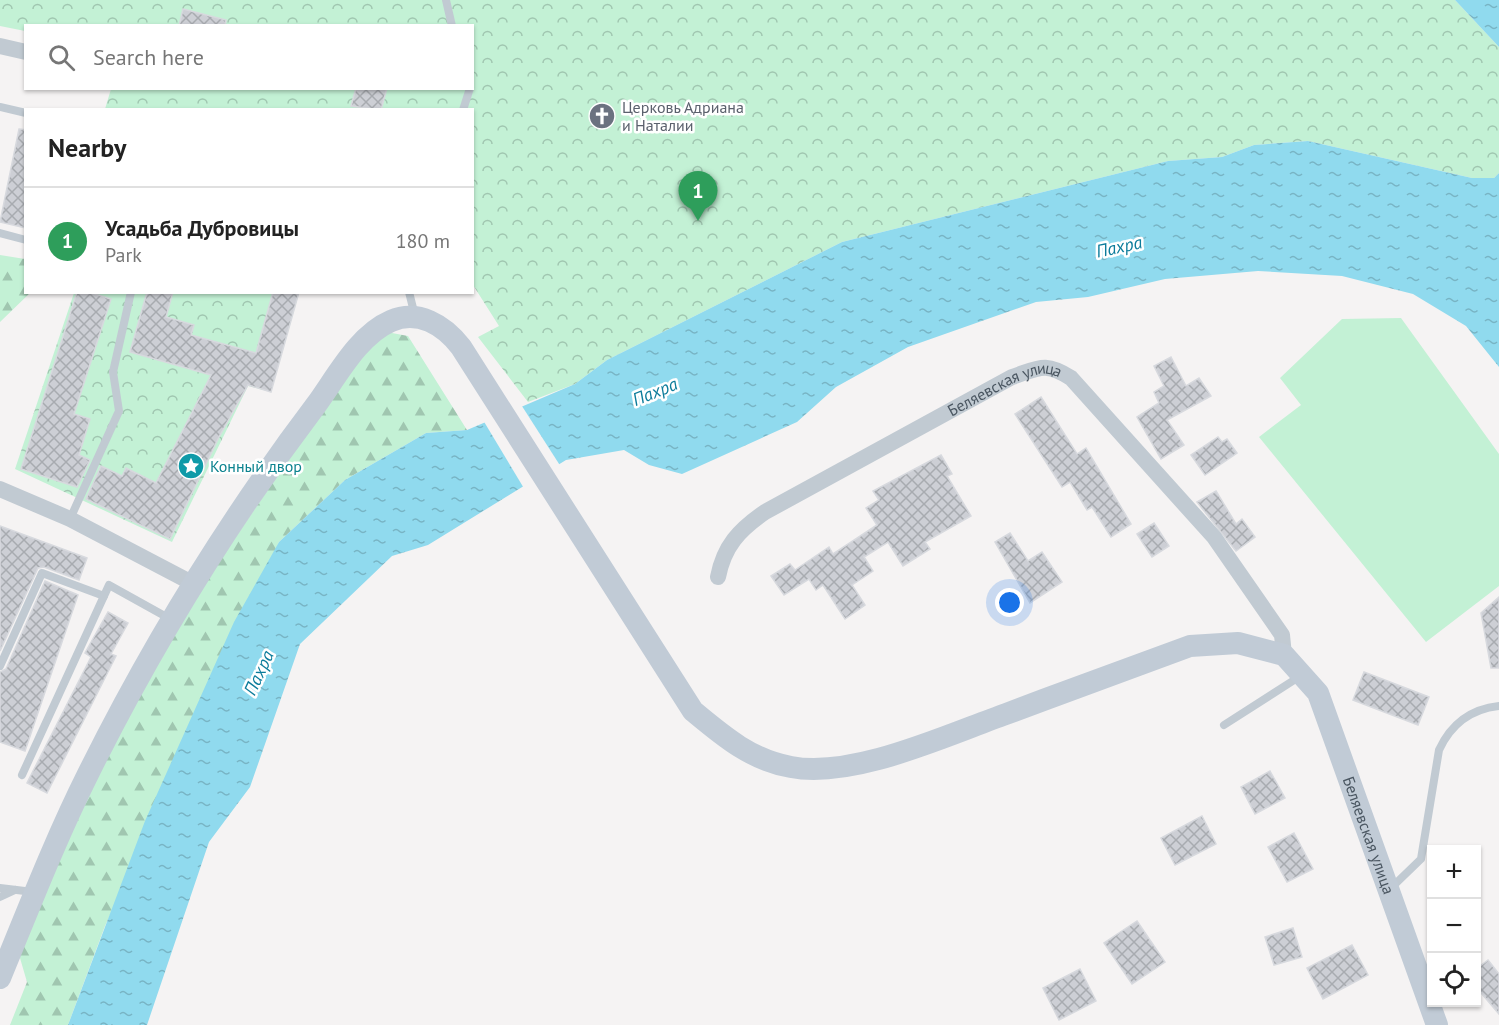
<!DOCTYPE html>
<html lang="en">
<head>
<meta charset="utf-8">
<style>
	:root { --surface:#fff; --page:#f2f2f2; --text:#222; --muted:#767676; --line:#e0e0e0; --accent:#b45309 }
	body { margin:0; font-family:"PT Sans",sans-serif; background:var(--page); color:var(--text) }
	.controls { position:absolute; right:18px; bottom:18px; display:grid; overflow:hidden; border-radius:0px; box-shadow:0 2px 4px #0004 }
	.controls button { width:54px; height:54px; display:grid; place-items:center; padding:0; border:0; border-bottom:2px solid var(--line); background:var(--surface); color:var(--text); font:30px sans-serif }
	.you { position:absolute; left:1010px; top:603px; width:21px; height:21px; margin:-15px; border:4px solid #fff; border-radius:50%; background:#1a73e8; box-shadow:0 0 0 9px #1a73e833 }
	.badge { display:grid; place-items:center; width:39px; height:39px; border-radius:50%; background:var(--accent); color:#fff; font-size:20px; font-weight:700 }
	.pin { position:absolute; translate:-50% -50px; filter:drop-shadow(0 2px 3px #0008) }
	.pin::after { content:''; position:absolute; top:32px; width:21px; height:18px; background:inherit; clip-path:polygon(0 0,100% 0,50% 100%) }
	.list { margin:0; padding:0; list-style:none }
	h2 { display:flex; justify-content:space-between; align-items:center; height:78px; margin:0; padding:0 24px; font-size:26px }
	h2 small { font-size:20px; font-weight:400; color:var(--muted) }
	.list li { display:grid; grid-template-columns:39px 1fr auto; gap:18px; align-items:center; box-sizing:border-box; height:108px; padding:0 24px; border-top:2px solid var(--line) }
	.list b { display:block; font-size:22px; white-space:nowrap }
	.list p { margin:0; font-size:20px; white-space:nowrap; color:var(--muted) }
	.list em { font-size:20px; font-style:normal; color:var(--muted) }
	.icon { flex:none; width:33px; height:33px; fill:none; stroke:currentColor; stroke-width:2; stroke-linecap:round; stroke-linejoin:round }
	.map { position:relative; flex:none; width:1499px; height:1025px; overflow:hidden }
	.search { position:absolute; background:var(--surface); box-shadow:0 2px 4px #0004; left:24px; top:24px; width:450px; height:66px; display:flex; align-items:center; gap:15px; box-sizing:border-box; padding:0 21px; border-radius:0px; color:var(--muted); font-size:22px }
	.panel { position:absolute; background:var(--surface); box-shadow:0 2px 4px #0004; left:24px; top:108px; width:450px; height:186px; border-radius:0px }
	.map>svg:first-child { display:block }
	.forest { fill:url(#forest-firs) }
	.park { fill:url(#park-crowns) }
	.pitch { fill:#c3f1d5 }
	.water { fill:url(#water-ripples) }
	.pier { fill:#f5f3f3 }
	.building { fill:url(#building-cross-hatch); stroke:#d7d9de; stroke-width:1.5 }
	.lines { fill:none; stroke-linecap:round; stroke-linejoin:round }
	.service { stroke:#c1cad2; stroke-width:8 }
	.minor { stroke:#c1cad2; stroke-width:16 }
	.secondary { stroke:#c1cbd6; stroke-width:22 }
	.labels { text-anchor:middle; stroke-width:5; stroke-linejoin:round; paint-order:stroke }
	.worship-label { font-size:16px; fill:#5b616d; stroke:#fff; text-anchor:start }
	.street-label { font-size:16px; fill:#4a5661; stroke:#fff }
	.culture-label { font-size:16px; fill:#0d838f; stroke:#fff; text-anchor:start }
	.water-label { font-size:18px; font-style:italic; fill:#0c7c9b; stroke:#fff }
</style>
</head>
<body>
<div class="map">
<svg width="1499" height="1025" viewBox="0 0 1499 1025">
	<defs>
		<pattern id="forest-firs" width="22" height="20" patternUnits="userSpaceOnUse" patternTransform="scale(1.5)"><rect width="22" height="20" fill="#c3f1d5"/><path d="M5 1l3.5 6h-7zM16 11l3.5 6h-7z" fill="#a0c6b0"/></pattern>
		<pattern id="park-crowns" width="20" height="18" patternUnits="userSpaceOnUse" patternTransform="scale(1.5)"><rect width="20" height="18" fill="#c3f1d5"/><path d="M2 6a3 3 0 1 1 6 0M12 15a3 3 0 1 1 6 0" fill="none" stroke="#a0c6b0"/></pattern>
		<pattern id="water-ripples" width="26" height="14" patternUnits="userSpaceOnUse" patternTransform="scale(1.5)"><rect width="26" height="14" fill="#90daee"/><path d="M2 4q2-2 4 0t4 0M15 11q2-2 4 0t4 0" fill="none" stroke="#78b4c4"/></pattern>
		<pattern id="building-cross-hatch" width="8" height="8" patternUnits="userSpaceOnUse" patternTransform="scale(1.5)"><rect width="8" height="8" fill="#cdcfd5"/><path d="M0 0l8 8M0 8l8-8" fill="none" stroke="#a8abb0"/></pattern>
	</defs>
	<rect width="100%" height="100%" fill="#f5f3f3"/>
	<g class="forest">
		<polygon points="0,255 25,259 26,292 30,293 0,322"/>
		<polygon points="376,330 408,336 467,430 426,433 345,480 279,542 105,926 68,1025 10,1025 27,982 15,941 134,687"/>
	</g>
	<g class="park">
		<polygon points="0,0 1455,0 1499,47 1499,173 1494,178 1472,178 1308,141 1254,145 1222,157 1168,161 842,242 607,360 575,384 528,402 478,337 499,326 473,285 472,110 105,109 111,89 472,88 472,26 26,26 25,31 0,26"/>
		<polygon points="74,293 299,293 271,392 248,386 172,542 15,469"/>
	</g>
	<polygon class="pitch" points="1401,318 1499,454 1499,586 1426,642 1259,437 1301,405 1280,378 1342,319"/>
	<g class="water">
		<polygon points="1455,0 1499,0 1499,47"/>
		<polygon points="1308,141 1472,178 1494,178 1499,173 1499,367 1466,326 1413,294 1342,276 1258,271 1165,279 1088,297 1036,302 908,347 836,387 797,422 682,474 649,465 624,450 566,460 428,545 392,556 300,644 250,787 209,842 147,1025 68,1025 145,821 234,622 279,542 345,480 426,433 467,430 575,384 607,360 842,242 1168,161 1222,157 1254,145"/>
	</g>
	<polygon class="pier" points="520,403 561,467 525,490 483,420"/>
	<g class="building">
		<polygon points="183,9 226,20 225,26 179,26"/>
		<polygon points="356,88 387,88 381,110 351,106"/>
		<polygon points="594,107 612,108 611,126 593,125"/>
		<polygon points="19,129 26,130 26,228 0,222"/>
		<polygon points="77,292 89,292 111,299 74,414 90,419 79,455 90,460 77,487 21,469"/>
		<polygon points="147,292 173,292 166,317 194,325 191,335 256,353 273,292 299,292 271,392 248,385 219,437 170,539 86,499 101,466 122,476 126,468 156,483 211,375 130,352"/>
		<polygon points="1171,357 1186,386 1199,378 1211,396 1167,420 1184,445 1161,459 1137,417 1159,403 1154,392 1164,386 1154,366"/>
		<polygon points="1041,397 1077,454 1086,448 1131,524 1111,537 1092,507 1087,510 1070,482 1062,487 1015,414"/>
		<polygon points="1218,437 1222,442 1227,439 1237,453 1205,475 1191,455"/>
		<polygon points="941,455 952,474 947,476 971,516 925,542 930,549 903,566 888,542 864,557 873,571 852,585 865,605 845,619 823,585 816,590 809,579 784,595 771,576 790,564 795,570 829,547 833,554 877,525 866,508 879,500 873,491"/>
		<polygon points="1216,491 1236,524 1242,519 1255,537 1236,551 1197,502"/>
		<polygon points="1154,523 1169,546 1152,557 1137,534"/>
		<polygon points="0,526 87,558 79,580 44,567 38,568 0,651"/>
		<polygon points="1010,533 1028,561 1042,552 1062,582 1030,603 995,542"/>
		<polygon points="45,581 78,595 25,751 0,742 0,672 6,669"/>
		<polygon points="1499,597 1499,668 1491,668 1481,613"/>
		<polygon points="108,612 128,623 111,654 116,656 47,793 27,783 91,657 85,653"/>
		<polygon points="1364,672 1429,697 1418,725 1353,700"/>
		<polygon points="1270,771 1285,798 1255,814 1241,787"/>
		<polygon points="1202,816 1216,844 1175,865 1161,838"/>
		<polygon points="1294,833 1313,869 1287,882 1268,847"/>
		<polygon points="1137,921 1165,962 1132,984 1104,943"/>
		<polygon points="1293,928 1302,957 1274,965 1265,937"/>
		<polygon points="1352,945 1368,975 1323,999 1307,968"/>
		<polygon points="1488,960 1499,974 1499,1014 1476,987 1476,969"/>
		<polygon points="1080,969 1096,1001 1059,1020 1043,988"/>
	</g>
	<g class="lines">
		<g class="service">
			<polyline points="446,0 452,26"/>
			<polyline points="0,107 26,113"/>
			<polyline points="463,110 470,88"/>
			<polyline points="0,233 26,240"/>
			<polyline points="409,292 415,316"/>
			<polyline points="70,519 119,411 113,372 131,292"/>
			<polyline points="0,666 42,573 104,596"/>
			<polyline points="1224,725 1302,675"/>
			<polyline points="22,775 109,585 172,620"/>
			<polyline points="0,888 33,892"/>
			<path d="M1390,889L1421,859L1439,750C1451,724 1471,709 1499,706"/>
			<polyline points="0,897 15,890"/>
		</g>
		<g class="minor">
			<polyline points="0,46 26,52"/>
			<polyline points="0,489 70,519 194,584"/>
			<path id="s1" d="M718,577C724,546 739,530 765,512L1012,377C1039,368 1045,361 1071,378L1214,537L1282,635L1284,655"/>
		</g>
		<path class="secondary" id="s2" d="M0,978C28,910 55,840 88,774C152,645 229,520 316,405C336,378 358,335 391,321C418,309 444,325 461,347L693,711C723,736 751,760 791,767C853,779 947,735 1006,714C1067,691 1128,669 1190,646L1238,643L1284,655L1318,693L1437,1025"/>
	</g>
	<defs>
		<symbol id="church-disc" viewBox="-11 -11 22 22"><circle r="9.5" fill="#6b7280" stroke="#fff"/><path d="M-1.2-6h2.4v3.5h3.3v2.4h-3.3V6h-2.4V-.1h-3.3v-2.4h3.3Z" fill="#fff"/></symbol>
		<symbol id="sight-disc" viewBox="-11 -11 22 22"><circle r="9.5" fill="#0f9aa8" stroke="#fff"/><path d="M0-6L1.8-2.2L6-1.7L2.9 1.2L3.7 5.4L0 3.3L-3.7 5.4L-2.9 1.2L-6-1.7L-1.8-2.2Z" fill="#fff"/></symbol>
	</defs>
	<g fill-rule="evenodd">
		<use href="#church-disc" x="587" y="101" width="30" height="30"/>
		<use href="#sight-disc" x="176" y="451" width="30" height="30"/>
	</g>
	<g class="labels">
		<g class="worship-label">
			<text x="622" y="113">Церковь Адриана<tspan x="622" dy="18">и Наталии</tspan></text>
		</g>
		<g class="street-label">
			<text dy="6" stroke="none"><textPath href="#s1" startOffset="354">Беляевская улица</textPath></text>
			<text dy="6" stroke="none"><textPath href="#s2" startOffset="2115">Беляевская улица</textPath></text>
		</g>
		<g class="culture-label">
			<text x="210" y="472">Конный двор</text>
		</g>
		<g class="water-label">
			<text transform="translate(1119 247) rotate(-12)" y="6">Пахра</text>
			<text transform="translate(655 392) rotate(-22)" y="6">Пахра</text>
			<text transform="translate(259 673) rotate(-65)" y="6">Пахра</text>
		</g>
	</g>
</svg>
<div class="controls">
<button>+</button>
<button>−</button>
<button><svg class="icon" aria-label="locate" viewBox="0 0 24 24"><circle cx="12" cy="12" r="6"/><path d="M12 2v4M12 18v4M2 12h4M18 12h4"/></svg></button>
</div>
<div class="you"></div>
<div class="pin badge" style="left:698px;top:221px;background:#2e9e5b">1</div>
<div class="search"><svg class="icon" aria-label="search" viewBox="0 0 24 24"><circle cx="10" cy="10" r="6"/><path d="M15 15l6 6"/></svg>Search here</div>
<section class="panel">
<h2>Nearby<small></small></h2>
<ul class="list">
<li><span class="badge" style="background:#2e9e5b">1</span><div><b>Усадьба Дубровицы</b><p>Park</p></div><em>180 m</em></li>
</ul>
</section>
</div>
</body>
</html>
